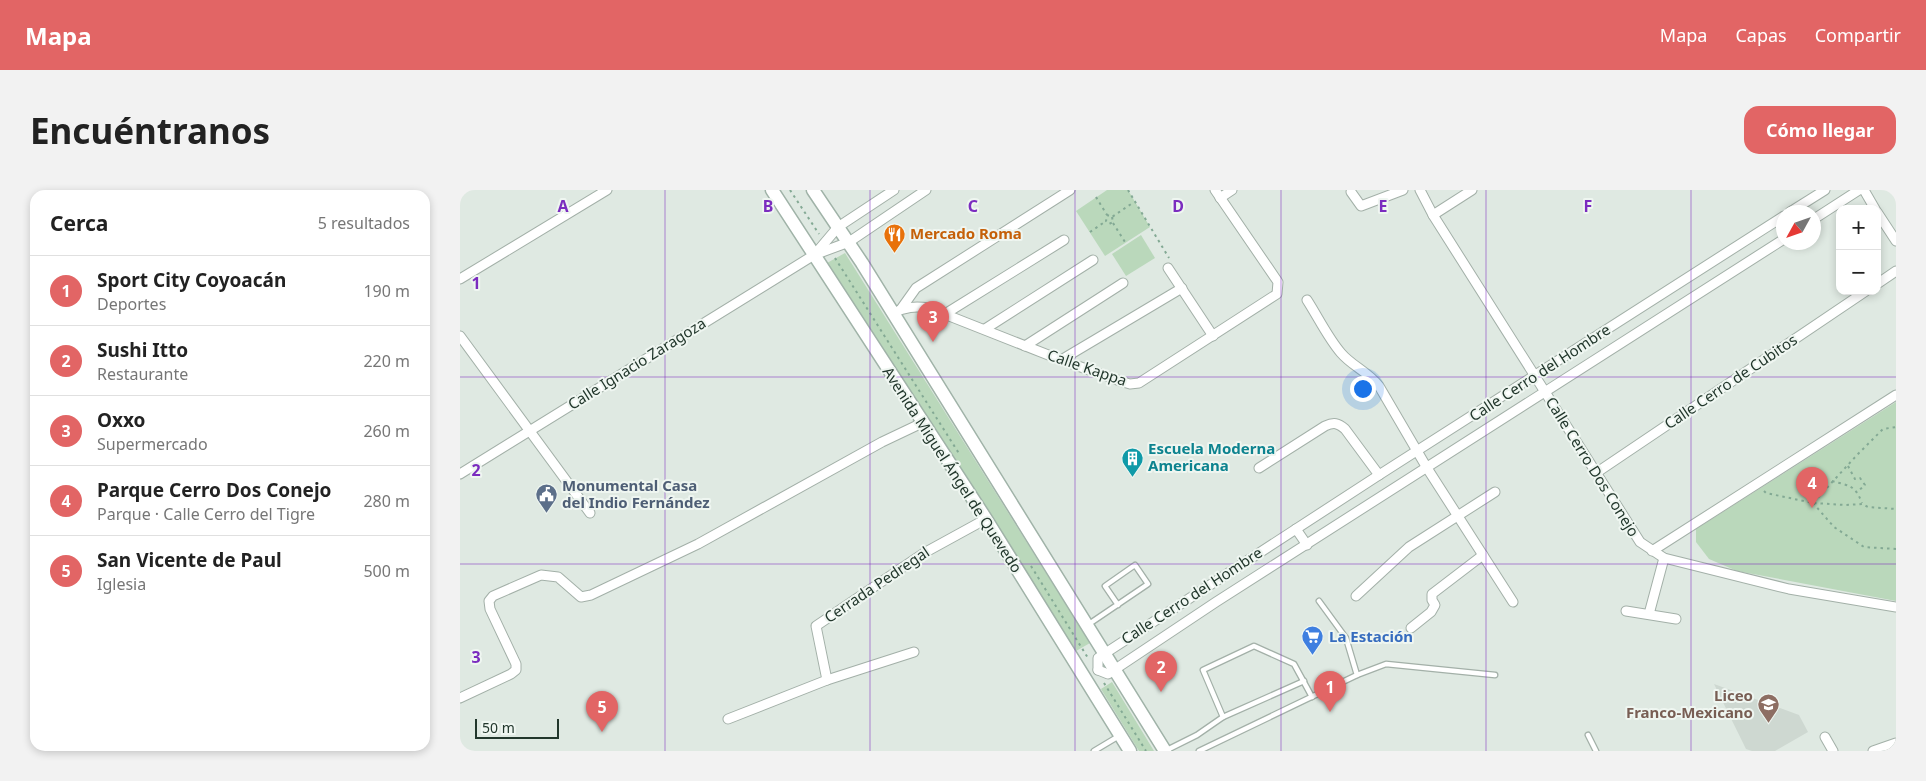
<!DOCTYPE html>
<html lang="es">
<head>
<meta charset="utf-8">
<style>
	:root { --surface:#fff; --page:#f2f2f2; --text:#222; --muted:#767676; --line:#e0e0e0; --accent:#e26565 }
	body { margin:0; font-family:"Noto Sans",sans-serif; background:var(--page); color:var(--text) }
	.controls { position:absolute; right:15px; top:15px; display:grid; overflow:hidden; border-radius:10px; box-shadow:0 2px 8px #0003 }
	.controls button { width:45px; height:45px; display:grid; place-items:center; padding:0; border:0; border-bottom:1px solid var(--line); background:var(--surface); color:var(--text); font:25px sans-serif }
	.compass { position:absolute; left:1316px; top:15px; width:45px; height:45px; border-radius:50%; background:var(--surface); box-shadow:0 2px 8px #0003; rotate:230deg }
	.scale { position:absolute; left:15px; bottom:12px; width:84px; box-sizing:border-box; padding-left:5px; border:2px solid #22372c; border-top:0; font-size:14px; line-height:18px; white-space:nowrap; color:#22372c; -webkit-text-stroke:4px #eff6f1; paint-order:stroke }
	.you { position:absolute; left:902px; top:198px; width:18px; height:18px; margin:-12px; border:4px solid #fff; border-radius:50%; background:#1a73e8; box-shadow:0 0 0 8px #1a73e833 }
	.badge { display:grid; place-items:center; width:32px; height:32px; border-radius:50%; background:var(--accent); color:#fff; font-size:16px; font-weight:700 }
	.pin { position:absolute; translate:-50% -41px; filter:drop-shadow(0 1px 2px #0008) }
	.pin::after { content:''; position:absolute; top:26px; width:18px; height:15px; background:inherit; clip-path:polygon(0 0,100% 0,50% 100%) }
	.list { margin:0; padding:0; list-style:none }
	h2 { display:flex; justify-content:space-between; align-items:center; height:65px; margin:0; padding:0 20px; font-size:21px }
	h2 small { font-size:16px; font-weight:400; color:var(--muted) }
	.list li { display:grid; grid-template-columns:32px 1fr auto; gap:15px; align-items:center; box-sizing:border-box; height:70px; padding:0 20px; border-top:1px solid var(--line) }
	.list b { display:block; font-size:19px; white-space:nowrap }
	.list p { margin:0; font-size:16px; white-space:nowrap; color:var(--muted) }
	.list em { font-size:16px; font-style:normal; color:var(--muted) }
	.map { position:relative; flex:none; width:1436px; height:561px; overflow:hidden; border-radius:15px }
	header { display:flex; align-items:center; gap:30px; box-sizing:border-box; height:70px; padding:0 25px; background:var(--accent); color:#fff }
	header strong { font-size:24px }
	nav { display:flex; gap:28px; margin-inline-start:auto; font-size:18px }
	.intro { display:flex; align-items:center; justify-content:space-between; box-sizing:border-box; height:120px; padding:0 30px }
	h1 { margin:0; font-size:35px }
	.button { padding:12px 22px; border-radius:15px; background:var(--accent); color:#fff; font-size:18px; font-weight:700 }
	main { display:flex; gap:30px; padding:0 30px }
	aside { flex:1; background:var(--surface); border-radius:15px; box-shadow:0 2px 8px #0003 }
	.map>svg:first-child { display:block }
	.built { fill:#ced8d1 }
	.green { fill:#bad8bb }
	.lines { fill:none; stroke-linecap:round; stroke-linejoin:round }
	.lane-casing { stroke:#a3b0a8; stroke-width:7 }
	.street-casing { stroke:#a3b0a8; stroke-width:11 }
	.secondary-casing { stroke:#a0b3a8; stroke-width:15 }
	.path { stroke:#83a994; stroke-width:2; stroke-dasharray:2.5 4; stroke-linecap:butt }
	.lane { stroke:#fff; stroke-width:4.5 }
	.street { stroke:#fff; stroke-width:9 }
	.secondary { stroke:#fff; stroke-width:12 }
	.grid { fill:none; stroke:#7b2cbf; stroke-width:1; stroke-opacity:0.55 }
	.labels { text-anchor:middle; stroke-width:4; stroke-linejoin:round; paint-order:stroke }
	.food-label { font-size:15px; font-weight:bold; fill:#c56008; stroke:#eff6f1; text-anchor:start }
	.street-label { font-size:15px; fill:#22372c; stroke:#eff6f1 }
	.culture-label { font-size:15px; font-weight:bold; fill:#0d838f; stroke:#eff6f1; text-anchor:start }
	.service-label { font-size:15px; font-weight:bold; fill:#4e5e75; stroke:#eff6f1; text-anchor:start }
	.shop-label { font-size:15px; font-weight:bold; fill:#366cbe; stroke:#eff6f1; text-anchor:start }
	.education-label { font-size:15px; font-weight:bold; fill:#785e54; stroke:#eff6f1; text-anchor:end }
	.grid-label { font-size:16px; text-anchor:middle; font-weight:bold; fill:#7b2cbf; stroke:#eff6f1; stroke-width:4; stroke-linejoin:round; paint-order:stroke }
</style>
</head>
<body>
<header>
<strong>Mapa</strong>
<nav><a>Mapa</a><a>Capas</a><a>Compartir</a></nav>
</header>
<div class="intro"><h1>Encuéntranos</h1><a class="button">Cómo llegar</a></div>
<main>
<aside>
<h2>Cerca<small>5 resultados</small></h2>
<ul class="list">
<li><span class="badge">1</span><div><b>Sport City Coyoacán</b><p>Deportes</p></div><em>190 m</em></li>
<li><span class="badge">2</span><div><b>Sushi Itto</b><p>Restaurante</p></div><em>220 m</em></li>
<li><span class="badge">3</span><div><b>Oxxo</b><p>Supermercado</p></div><em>260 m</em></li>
<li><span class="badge">4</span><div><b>Parque Cerro Dos Conejo</b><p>Parque · Calle Cerro del Tigre</p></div><em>280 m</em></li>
<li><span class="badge">5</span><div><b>San Vicente de Paul</b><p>Iglesia</p></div><em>500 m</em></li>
</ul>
</aside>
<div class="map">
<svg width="1436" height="561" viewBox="0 0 1436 561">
	<rect width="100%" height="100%" fill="#dfe9e2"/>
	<polygon class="built" points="1254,494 1339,525 1348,542 1315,561 1292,561 1286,559"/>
	<g class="green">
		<polygon points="647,0 668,0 690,37 645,66 616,21"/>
		<polygon points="681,45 695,68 666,86 652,64"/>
		<polygon points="385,63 630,453 616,461 367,73"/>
		<polygon points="1436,212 1436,411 1277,381 1249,369 1236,352 1236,339"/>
		<polygon points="652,492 694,561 679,561 641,499"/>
	</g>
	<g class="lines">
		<defs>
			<g id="lane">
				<polyline points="629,434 688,394 675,375 645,396 658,415"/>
				<polyline points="897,485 926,474 1035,485"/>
				<polyline points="763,527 743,480 794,456 834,474 852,507"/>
				<polyline points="1128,545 1136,561"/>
				<polyline points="707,560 737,545 763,527 844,491"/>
				<polyline points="634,561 659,546"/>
				<polyline points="739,561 897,485 886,448 859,411"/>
			</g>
			<g id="street">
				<polyline points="960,0 973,25 1180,352 1204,368 1329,399 1436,417"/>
				<polyline points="1404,0 1415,19"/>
				<polyline points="891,2 901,16 943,0"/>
				<polyline points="760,8 772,0"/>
				<polyline points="1330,22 1365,0"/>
				<polyline points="1417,22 1436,51"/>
				<polyline points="973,25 1012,0"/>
				<polyline points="1354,29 1399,0"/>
				<polyline points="356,63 378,37 434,0"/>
				<polyline points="708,78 753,146"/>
				<polyline points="0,89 147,0"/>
				<polyline points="1417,94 1436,81"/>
				<path d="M847,110C858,127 868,148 881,163C892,176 907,181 919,196L967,278L1053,412"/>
				<polyline points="441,119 456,98 610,0"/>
				<path d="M433,123C445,117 455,116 469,118L601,170L663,192L670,194L679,193L817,104L818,92L755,0"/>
				<polyline points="485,124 604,50"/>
				<polyline points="525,139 633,70"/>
				<polyline points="0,146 130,323"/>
				<polyline points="565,156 663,93"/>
				<polyline points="601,170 722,98"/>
				<path d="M799,278L865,236C874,232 878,233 885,239L919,285"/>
				<polyline points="1136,283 1406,101"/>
				<polyline points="0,284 354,65 389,52 466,0"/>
				<polyline points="836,339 847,355"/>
				<polyline points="1192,361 1436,205"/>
				<polyline points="896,406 949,357 1035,302"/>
				<polyline points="1166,421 1216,429"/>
				<polyline points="1189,424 1204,368"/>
				<polyline points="951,438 971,422 975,415 972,410 972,404 1023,365"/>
				<polyline points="638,480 638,468 644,464 919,285 1324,26"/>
				<polyline points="638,480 648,484 756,412 1324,49"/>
				<polyline points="367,490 356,436 464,363 526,329"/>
				<polyline points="0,508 51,484 56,480 56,474 30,419 29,411 33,406 81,385 98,387 121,407 131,405 238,354 422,252 462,233"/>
				<polyline points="268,529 367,490 454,462"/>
				<polyline points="1365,547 1373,561"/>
				<polyline points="1413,561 1436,553"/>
			</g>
			<g id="secondary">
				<polyline points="312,0 526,329 670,561"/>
				<polyline points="353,0 402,73 705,561"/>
			</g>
		</defs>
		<use href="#lane" class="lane-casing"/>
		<use href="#street" class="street-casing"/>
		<use href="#secondary" class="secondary-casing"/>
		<g class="path">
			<polyline points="330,0 359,44"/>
			<polyline points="668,0 709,68"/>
			<polyline points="636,7 647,25"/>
			<polyline points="652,27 653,32 649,34 646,31 647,25 652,27 674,12"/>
			<polyline points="653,33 665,52"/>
			<polyline points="630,42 646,31"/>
			<polyline points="375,68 500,265"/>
			<polyline points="1388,276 1395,289 1400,288 1405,295 1397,302"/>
			<path d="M1372,291C1390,296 1395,295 1402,313"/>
			<polyline points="1304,301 1306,303 1353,313 1397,265 1423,239 1436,237"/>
			<polyline points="1353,313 1374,337 1404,357 1436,359"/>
			<polyline points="1354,313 1385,315 1402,314 1408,317 1436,319"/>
			<polyline points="571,376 628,468"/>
			<polyline points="644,493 686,561"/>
		</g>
		<use href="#lane" class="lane"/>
		<use href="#street" class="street"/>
		<use href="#secondary" class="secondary"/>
	</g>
	<path class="grid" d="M205,0V561M410,0V561M615,0V561M821,0V561M1026,0V561M1231,0V561M0,187H1436M0,374H1436"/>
	<defs>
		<symbol id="restaurant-pin" viewBox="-11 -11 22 30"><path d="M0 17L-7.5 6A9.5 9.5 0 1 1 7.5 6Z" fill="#e8710a" stroke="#eff6f1"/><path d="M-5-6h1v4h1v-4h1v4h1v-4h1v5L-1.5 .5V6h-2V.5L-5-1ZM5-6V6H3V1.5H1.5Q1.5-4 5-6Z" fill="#fff"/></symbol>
		<symbol id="building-pin" viewBox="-11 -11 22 30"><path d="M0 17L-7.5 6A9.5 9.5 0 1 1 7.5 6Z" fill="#0f9aa8" stroke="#eff6f1"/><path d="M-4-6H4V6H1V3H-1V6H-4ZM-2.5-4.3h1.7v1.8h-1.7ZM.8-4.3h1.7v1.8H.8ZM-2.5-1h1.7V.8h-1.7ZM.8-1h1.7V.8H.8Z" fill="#fff"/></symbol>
		<symbol id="civic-pin" viewBox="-11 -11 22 30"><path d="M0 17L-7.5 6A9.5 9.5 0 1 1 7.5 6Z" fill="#5c6f8a" stroke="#eff6f1"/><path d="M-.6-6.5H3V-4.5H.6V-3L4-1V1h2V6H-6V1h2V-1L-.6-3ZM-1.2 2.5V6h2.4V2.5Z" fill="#fff"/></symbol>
		<symbol id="supermarket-pin" viewBox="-11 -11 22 30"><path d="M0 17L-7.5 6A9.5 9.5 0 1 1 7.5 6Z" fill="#3f7fe0" stroke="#eff6f1"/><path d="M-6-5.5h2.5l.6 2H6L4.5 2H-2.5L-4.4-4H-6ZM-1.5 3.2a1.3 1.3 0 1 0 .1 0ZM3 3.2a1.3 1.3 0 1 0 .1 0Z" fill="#fff"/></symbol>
		<symbol id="school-pin" viewBox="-11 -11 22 30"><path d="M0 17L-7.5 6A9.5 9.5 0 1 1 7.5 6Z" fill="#8d6e63" stroke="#eff6f1"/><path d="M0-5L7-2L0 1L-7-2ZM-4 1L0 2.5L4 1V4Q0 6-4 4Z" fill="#fff"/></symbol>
	</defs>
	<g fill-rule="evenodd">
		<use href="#restaurant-pin" x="422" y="32" width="25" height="34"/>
		<use href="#building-pin" x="660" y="256" width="25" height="34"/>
		<use href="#civic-pin" x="74" y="292" width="25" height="34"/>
		<use href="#supermarket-pin" x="840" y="434" width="25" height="34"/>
		<use href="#school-pin" x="1296" y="502" width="25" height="34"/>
	</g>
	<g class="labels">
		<g class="food-label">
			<text x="450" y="49">Mercado Roma</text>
		</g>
		<g class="street-label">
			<text transform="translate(177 174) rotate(-32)" y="5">Calle Ignacio Zaragoza</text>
			<text transform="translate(627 178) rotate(19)" y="5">Calle Kappa</text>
			<text transform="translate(1080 183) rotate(-33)" y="5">Calle Cerro del Hombre</text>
			<text transform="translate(1271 192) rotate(-34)" y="5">Calle Cerro de Cubitos</text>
			<text transform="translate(1132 277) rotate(58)" y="5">Calle Cerro Dos Conejo</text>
			<text transform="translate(492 280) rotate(57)" y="5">Avenida Miguel Ángel de Quevedo</text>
			<text transform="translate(417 395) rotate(-34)" y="5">Cerrada Pedregal</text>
			<text transform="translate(732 406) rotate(-33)" y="5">Calle Cerro del Hombre</text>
		</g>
		<g class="culture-label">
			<text x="688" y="264">Escuela Moderna<tspan x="688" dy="17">Americana</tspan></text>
		</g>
		<g class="service-label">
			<text x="102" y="301">Monumental Casa<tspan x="102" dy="17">del Indio Fernández</tspan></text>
		</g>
		<g class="shop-label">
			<text x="869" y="452">La Estación</text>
		</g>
		<g class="education-label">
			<text x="1293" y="511">Liceo<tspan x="1293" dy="17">Franco-Mexicano</tspan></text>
		</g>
	</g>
	<g class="grid-label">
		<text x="103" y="22">A</text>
		<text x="308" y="22">B</text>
		<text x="513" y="22">C</text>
		<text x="718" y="22">D</text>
		<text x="923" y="22">E</text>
		<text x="1128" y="22">F</text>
		<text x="16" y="99">1</text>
		<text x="16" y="286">2</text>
		<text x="16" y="473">3</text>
	</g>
</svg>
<div class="controls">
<button>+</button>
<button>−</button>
</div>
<svg class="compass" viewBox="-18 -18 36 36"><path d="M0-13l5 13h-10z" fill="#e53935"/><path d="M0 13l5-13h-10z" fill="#767676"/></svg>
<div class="scale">50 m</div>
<div class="you"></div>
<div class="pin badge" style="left:870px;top:522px">1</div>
<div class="pin badge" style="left:701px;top:502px">2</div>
<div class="pin badge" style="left:473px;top:152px">3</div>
<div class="pin badge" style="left:1352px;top:318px">4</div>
<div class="pin badge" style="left:142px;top:542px">5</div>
</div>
</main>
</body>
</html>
